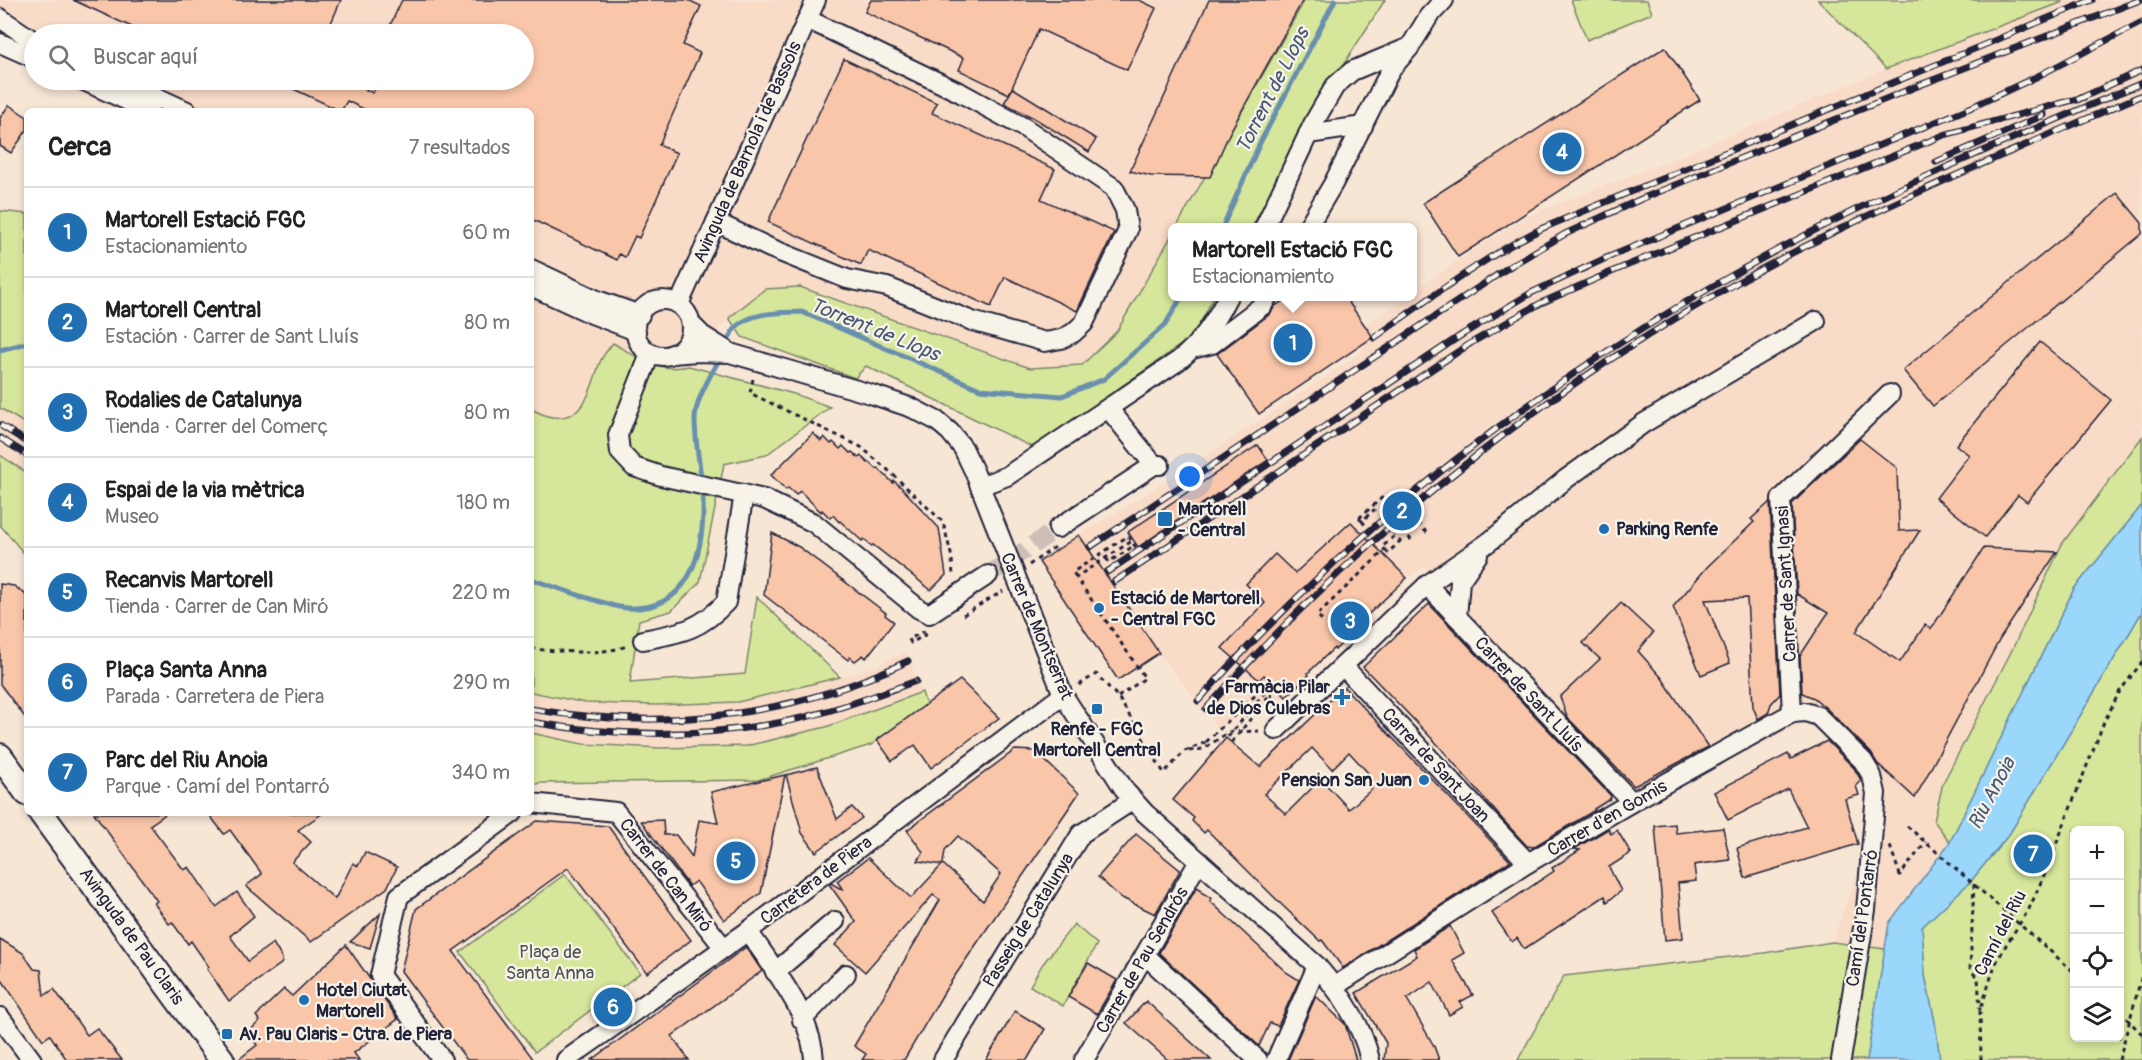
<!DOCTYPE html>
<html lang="es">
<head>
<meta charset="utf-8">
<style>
	:root { --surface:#fff; --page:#f2f2f2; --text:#222; --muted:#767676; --line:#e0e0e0; --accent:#1f6fb2 }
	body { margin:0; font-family:Pangolin,sans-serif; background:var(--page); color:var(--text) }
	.controls { position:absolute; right:18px; bottom:18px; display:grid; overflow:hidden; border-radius:9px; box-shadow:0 3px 9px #0003 }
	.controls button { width:54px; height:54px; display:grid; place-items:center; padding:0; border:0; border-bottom:2px solid var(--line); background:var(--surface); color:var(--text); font:30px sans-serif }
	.you { position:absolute; left:1190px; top:477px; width:21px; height:21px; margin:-15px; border:4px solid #fff; border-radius:50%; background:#1a73e8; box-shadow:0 0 0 9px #1a73e833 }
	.badge { display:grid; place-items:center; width:39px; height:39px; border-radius:50%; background:var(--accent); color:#fff; font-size:20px; font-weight:700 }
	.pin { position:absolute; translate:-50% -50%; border:3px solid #fff; box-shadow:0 2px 6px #0006 }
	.popup { position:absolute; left:1168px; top:223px; width:249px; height:78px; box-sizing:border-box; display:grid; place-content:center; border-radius:9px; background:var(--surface); filter:drop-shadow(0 2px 4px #0005); font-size:20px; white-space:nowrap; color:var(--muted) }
	.popup b { font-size:22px; color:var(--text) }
	.popup::after { content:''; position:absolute; left:50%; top:100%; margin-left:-12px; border:12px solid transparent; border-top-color:var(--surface) }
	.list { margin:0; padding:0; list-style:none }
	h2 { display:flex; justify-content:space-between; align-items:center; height:78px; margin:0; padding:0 24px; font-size:26px }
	h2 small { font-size:20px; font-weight:400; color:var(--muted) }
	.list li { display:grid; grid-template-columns:39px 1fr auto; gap:18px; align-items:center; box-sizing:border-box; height:90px; padding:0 24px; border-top:2px solid var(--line) }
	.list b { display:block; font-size:22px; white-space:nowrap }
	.list p { margin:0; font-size:20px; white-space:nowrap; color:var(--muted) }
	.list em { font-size:20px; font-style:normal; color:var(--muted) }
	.icon { flex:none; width:33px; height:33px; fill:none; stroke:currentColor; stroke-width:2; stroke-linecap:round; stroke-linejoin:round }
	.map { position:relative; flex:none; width:2142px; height:1060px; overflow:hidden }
	.search { position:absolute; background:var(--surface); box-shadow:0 3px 9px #0003; left:24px; top:24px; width:510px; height:66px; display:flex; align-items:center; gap:15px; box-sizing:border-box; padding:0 21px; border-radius:33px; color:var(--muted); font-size:22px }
	.panel { position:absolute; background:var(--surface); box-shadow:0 3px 9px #0003; left:24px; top:108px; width:510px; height:708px; border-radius:9px }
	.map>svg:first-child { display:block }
	.built { fill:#f8dcc8 }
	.green { fill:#d6e79b; stroke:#7c846b; stroke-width:1.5; fill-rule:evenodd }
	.water { fill:#9ad7fb; stroke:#6a8fae; stroke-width:1.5 }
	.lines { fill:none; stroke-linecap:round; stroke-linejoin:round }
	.stream { stroke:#6a8fae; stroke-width:5 }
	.building { fill:#f9c6a9; stroke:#22223b; stroke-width:1.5; fill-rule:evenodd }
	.minor-tunnel { stroke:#cdbfb6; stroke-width:18; stroke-dasharray:18 9; stroke-linecap:butt }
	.minor-casing { stroke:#22223b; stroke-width:22 }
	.major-casing { stroke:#22223b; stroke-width:28 }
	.path { stroke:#22223b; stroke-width:3; stroke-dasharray:4.5 4.5; stroke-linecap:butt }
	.minor { stroke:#f7f3e8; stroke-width:18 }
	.major { stroke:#f7f3e8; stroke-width:24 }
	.rail-casing { stroke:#22223b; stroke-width:7 }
	.rail { stroke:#f7f3e8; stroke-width:4.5; stroke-dasharray:14; stroke-linecap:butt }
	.path-bridge { stroke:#22223b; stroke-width:3; stroke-dasharray:4.5 4.5; stroke-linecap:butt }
	.poi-dot { fill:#1f6fb2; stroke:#f7f3e8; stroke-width:2 }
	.labels { text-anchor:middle; stroke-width:4.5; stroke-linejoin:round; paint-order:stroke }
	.street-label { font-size:18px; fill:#22223b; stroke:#f7f3e8 }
	.poi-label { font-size:18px; font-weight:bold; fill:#22223b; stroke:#f7f3e8; text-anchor:start }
	.park-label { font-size:18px; fill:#4f5353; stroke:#f7f3e8 }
	.water-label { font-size:20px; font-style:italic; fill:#465875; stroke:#f7f3e8 }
</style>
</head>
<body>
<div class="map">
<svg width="2142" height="1060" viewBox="0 0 2142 1060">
	<rect width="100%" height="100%" fill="#f8e6d5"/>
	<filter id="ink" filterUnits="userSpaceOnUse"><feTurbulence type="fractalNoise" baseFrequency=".0167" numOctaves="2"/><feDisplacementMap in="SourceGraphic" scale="12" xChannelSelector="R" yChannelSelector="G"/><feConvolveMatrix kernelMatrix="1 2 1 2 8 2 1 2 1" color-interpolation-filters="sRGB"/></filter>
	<g filter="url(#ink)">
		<g class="built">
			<polygon points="0,0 1305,0 1176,227 1173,228 1173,233 1117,331 1082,365 1030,368 801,287 765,289 729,318 689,366 678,368 657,368 613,343 597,373 589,397 583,407 574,414 552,417 531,409 531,111 119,111 54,80 524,80 524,34 34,34 34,70 0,54"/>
			<polygon points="2067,0 2142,0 2142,437 2061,544 1934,821 1950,842 1889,923 1885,949 1832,942 1870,840 1869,782 1809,722 1644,800 1424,567 1407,578 1386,599 1385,598 1359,624 1359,626 1308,673 1309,675 1286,697 1217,728 1159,653 1079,535 1175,476 1364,351 1351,335 1407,297 1413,296 1413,292 1473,250 1530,215 1692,151 1886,69"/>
			<polygon points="0,408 27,425 27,473 0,455"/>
			<polygon points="906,651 922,692 826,727 746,746 661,748 583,744 531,733 531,692 586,703 656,705 738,702 840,677 873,667"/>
		</g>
		<g class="green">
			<polygon points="1305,0 1385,0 1324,95 1252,227 1176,228"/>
			<polygon points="1571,0 1647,0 1652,13 1587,40"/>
			<polygon points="1818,0 2046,0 2063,2 1886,69"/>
			<polygon points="0,211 27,214 27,425 0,408"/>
			<polygon points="1173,233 1173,296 1214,297 1193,336 1034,448 866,366 855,378 742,337 729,318 765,289 800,287 1030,368 1082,365 1117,331"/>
			<path d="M613,343C640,359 657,373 689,366L794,394L830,407L766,455L724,464L700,582L671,611L639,620L630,683L745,674L757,597L840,677L738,702L656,705L586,703L531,692V409C538,412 546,417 553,417C587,421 591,386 600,362C603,355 608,349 613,343Z"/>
			<polygon points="2142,437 2142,505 2074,589 1950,842 1934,821 1943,783 2011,652 2062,544"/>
			<polygon points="0,455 27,473 27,557 0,525"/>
			<path d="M2142,612V1060H1940L1935,1022L1925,976L1922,927L1971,881L2010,833ZM2074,830H2120V1038H2074Z"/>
			<polygon points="922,692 926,705 871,745 758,780 539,783 531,786 531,733 583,744 661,748 746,746 826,727"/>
			<polygon points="565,874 640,973 535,1052 460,952"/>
			<polygon points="1074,924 1097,944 1063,1006 1030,986 1042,965"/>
			<polygon points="1832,942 1885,949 1867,1060 1518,1060 1564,976 1764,953"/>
		</g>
		<polygon class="water" points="2142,505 2142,612 2010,833 1971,881 1922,927 1925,976 1935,1022 1940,1060 1867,1060 1889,923 1950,842 2074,589"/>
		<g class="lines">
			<g class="stream">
				<polyline points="1222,228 1260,143 1335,0"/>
				<path d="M726,345C729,340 731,332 735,328C751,311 781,313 802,312L980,389L1062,396L1104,379L1165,325L1182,296"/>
				<polyline points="0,350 27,343"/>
				<path d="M531,579C554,587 577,595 601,602C609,604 618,608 627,608C684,611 701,564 703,515C705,483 695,451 695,419C696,398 711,375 721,356"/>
			</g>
		</g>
		<g class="building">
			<polygon points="73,0 341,0 331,23 357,34 147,34"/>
			<polygon points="402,0 688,0 701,6 683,45 700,53 659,145 677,153 639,238 635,236 625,257 619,254 617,260 531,219 531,111 368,111 347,101 341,111 274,80 343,80 373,93 379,80 524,80 524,34 386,34"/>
			<polygon points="871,0 1139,0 1156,8 1127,70 1039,29 1009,94 959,70 964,58 865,12"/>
			<polygon points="1209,0 1303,0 1230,132 1210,177 1151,176 1130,171"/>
			<polygon points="1665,47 1700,100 1458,257 1423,203"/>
			<polygon points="844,59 937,103 932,113 1055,169 1041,199 1114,232 1077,311 1005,277 991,307 868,250 861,265 768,222"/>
			<polygon points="1013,88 1096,139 1089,152 1034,118 1004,103"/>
			<polygon points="9,105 27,117 27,130 11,153 0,146 0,118"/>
			<polygon points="2117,193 2142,223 2142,234 1933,406 1903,370"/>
			<polygon points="1289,297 1345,297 1373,337 1259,414 1217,354 1270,314 1275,306"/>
			<polygon points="2040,342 2111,400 2027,502 2018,495 1985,537 1936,498 1969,455 1956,445"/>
			<polygon points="813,433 821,441 824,437 831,444 833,442 840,449 843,446 850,453 852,452 859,458 861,456 868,463 869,462 877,469 878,468 893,483 894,481 902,488 939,528 946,575 931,590 873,545 871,546 864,539 862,541 840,521 839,522 833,515 830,518 822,510 821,512 800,491 796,495 788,488 786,490 771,475"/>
			<polygon points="1860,439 1897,468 1899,531 1920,530 1856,632 1900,662 1925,625 1931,629 1984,548 2057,552 2000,639 1915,798 1877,763 1871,753 1826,708 1814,698 1802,693 1800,656 1828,613 1797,594 1792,504"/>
			<polygon points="1258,445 1268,460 1138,547 1128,532"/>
			<polygon points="1770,502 1780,694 1771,704 1768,713 1758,719 1753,707 1747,598 1705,600 1730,663 1701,675 1673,607 1708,566 1754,522 1751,519"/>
			<polygon points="1351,522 1407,578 1358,624 1359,626 1335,650 1334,648 1308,673 1309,675 1286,697 1264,675 1259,680 1222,648 1265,603 1246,584 1275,554 1295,573"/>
			<polygon points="772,533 799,547 886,613 885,615 894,622 866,658 863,655 855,661 850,657 848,660 764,595"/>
			<polygon points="1079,535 1159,653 1118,680 1039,562"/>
			<polygon points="0,584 14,586 25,594 27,600 27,720 0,684"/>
			<polygon points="1621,603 1653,633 1638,651 1662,678 1708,747 1634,786 1567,717 1560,697 1600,659 1583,643"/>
			<polygon points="1429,604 1611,796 1610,799 1594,809 1595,810 1533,847 1527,846 1503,820 1438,745 1363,667"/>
			<polygon points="960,680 999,718 931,768 915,745 892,761 877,740"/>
			<path d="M1344,687L1510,861L1343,968L1322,940L1320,941L1283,906L1207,830L1204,833L1192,821L1194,818L1173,800L1226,738L1260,767ZM1312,748L1332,769L1349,752L1369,774L1363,779L1372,789L1349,809L1321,779L1286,814L1264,794Z"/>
			<polygon points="1827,741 1854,768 1861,780 1856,786 1859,795 1845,799 1858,844 1745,878 1737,848 1807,827 1788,789 1728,820 1714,792 1788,754 1791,759"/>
			<path d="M1015,750L1035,751L1079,793L946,989L904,1060H862L866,1054L854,1046L940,900L933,895L865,972L835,945L856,922L829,884L831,883L843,890L837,881L868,858L911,898L942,865L918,861L923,852L907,830ZM958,836L1001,874L983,901L943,864L945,850Z"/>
			<polygon points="817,767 837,819 852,807 862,818 816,852 802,833 786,775"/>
			<polygon points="785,775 761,893 724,920 696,881 689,886 641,821 663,820 664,835 676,835 692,857 699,820 718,823 711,792"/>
			<polygon points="94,813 167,813 150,825 184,870 189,867 216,907 237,892 254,916 230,936 248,961 273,943 282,958 282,963 229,1001 207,969 209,967 191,941 188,944 172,922 169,924 154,903 157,901"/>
			<polygon points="208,813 323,813 298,830 311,842 292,862 335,899 353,863 358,866 365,852 397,867 387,888 311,942 246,886 262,874 230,830 224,834"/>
			<polygon points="537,821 608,826 691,940 647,973 568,868 453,951 534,1060 467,1060 401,971 416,909"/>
			<polygon points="1675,824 1676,833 1723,828 1730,860 1694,865 1696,881 1678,883 1683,938 1665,940 1655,826"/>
			<polygon points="1608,829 1611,834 1617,830 1631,853 1609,867 1621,891 1607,902 1605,896 1524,949 1517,938 1512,942 1492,913 1554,871 1552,868 1580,850 1574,849"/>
			<polygon points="1136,834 1180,870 1155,914 1120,897 1098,877"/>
			<polygon points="1197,887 1202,890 1201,892 1211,898 1210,901 1256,944 1286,972 1299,980 1278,1026 1270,1023 1259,1046 1159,953"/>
			<polygon points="380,914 370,948 350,942"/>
			<polygon points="1450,926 1464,953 1452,960 1473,995 1460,1002 1463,1007 1449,1015 1432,982 1407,999 1434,1046 1439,1060 1384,1060 1386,1043 1356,993 1417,956 1414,949"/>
			<polygon points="0,939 23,953 34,969 41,970 44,996 54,989 87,1035 97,1028 122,1060 67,1060 50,1035 43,1040 0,977"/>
			<polygon points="346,945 398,1019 354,1053 359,1060 238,1060 257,1045 248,1032 260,1021 256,1016 284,989 292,996"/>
			<polygon points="746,947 762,971 672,1036 689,1060 592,1060"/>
			<polygon points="1088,963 1117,980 1097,1014 1068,997"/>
			<polygon points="1316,996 1345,1024 1356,1060 1288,1060"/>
			<polygon points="1146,1001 1211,1060 1168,1060 1126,1023"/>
			<polygon points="1015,1011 1045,1029 1027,1060 986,1060"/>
		</g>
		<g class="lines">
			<polyline class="minor-tunnel" points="988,575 1058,528"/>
			<defs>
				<g id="minor">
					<polyline points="0,18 34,41"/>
					<polyline points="0,43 34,58"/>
					<polyline points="82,80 150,111"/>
					<polyline points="119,80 187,111"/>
					<polyline points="1308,134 1363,126"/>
					<polyline points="716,222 770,248 847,279 887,287 972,321 1045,342 1061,339 1073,333 1084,323 1128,230 1125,210 1114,188 1025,128 961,93 807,19"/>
					<polyline points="1264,228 1314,122 1335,86 1352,71 1405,49"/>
					<polyline points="1307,228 1333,184 1391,69 1410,47 1429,16 1444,0"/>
					<polyline points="531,269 597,300 640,315"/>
					<polyline points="531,286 592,314 636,331"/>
					<circle cx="663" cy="328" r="28"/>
					<polyline points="679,304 816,0"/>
					<polyline points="691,324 702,335 729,352"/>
					<polyline points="1196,348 1212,344 1263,305 1268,296"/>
					<polyline points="650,354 618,435 620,452 634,467 661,476 764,499 814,523 919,609 929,614 988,575"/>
					<path d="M672,354L697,352L730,353L874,395L912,408L937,421L950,432L963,448L974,471L1063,695L1126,792L1145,813L1317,966C1341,993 1362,1024 1370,1060"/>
					<polyline points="1108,408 1154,465 1160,465"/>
					<path d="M980,486L1007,476L1178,361C1201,343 1215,322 1228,296"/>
					<polyline points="1058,528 1154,465"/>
					<polyline points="1427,585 1632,802"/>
					<polyline points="1457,617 1460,581 1478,555"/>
					<path d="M643,640C679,633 699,631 726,602L744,494"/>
					<polyline points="1343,666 1528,863"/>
					<polyline points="1792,713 1781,499 1890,394"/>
					<polyline points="1276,730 1427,585 1489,542 1566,479 1644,423 1816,321"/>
					<polyline points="531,803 616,812 724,948"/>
					<path d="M748,931C772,967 812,1015 814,1060"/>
					<polyline points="1145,955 1258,1060"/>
					<polyline points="775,972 835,921"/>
					<polyline points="1335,986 1528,863 1632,802 1792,713 1805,712 1818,716 1863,761 1872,776 1876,793 1866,910 1841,1060"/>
					<polyline points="0,1017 32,1060"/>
					<polyline points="802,1020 846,974"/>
					<polyline points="442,1060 380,975 399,896 513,813"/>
					<polyline points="566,1060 748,931 1063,695"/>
					<polyline points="943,1060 1081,834 1133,800"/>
					<polyline points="1084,1060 1199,861"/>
					<polyline points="1276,1060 1317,966"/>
				</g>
				<g id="major">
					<polyline points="0,756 27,793"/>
					<polyline points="41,813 222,1060"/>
				</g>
			</defs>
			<use href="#minor" class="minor-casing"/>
			<use href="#major" class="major-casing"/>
			<g class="path">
				<polyline points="753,379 750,393 861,447 888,470 943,522 952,558 953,577"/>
				<polyline points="1359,518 1384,496 1387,499"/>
				<polyline points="1359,518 1362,521 1375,509"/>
				<polyline points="1362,521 1366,526"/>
				<polyline points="1403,530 1411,540"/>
				<polyline points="1385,550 1388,553 1401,540"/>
				<polyline points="1106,558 1109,562 1135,545"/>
				<polyline points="1029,565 1058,545"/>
				<polyline points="1076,577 1073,572 1128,536 1137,549"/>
				<polyline points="963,615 1003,591"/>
				<polyline points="1322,620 1317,615 1385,550 1382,547 1414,519 1427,533"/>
				<polyline points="925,631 909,639 911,643 930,632"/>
				<path d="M531,649C562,651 597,656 627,646"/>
				<polyline points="1079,685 1096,674 1118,697 1164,773 1185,751 1206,742"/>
				<polyline points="1271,693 1273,708"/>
				<polyline points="1118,697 1145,678 1076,577 1132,541"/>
				<polyline points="1189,751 1203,749 1229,732 1259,731"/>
				<polyline points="1907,826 2074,972"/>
				<polyline points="1890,846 1900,875 1926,842"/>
				<polyline points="1974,884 1970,970 1978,978 1980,1010"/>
				<polyline points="2120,1012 2142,1034"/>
				<polyline points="1981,1060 1980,1011 1995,965 2006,945 2029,909 2045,873 2104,722 2120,691 2142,662"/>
				<polyline points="2119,1060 2142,975"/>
			</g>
			<use href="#minor" class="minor"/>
			<use href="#major" class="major"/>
			<defs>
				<g id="rail">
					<polyline points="2077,100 2142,70"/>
					<polyline points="1936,162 2044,115"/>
					<path d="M1374,338C1429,299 1482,258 1543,228L2092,0"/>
					<polyline points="0,425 27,442"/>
					<polyline points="0,438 27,455"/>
					<polyline points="1090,547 1512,265 1565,234 1641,199 1920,85 2140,0"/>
					<polyline points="1107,572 1463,334 1531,293 1604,259 1972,107 2038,76 2142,22"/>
					<polyline points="1114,582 1471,343 1541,303 1616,270 1944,135 2084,97"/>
					<path d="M1198,701C1363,515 1564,365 1783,247C1898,185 2021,135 2142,83"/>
					<path d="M531,709C661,731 788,719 908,661"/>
					<path d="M1206,709C1370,524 1571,368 1790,254C1905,195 2024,146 2142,95"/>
					<path d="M531,722C611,736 692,738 772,724C821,716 869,698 916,681"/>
				</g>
			</defs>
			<use href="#rail" class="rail-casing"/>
			<use href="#rail" class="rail"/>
			<polyline class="path-bridge" points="1206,742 1262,689 1265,692 1228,737 1233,741 1271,693"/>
		</g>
	</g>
	<g class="poi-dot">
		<rect x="1157" y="511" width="16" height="16" rx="3"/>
		<circle cx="1604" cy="529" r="6"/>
		<circle cx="1099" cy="608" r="6"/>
		<path d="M1339 688h6v6h6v6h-6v6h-6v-6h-6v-6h6z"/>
		<rect x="1091" y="703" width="12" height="12" rx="3"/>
		<circle cx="1424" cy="780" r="6"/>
		<circle cx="304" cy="1000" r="6"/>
		<rect x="221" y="1028" width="12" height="12" rx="3"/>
	</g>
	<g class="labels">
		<g class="street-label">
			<text transform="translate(747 152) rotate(-66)" y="6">Avinguda de Barnola i de Bassols</text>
			<text transform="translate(1786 584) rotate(-93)" y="6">Carrer de Sant Ignasi</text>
			<text transform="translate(1037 626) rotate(67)" y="6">Carrer de Montserrat</text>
			<text transform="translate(1529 694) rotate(47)" y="6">Carrer de Sant Lluís</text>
			<text transform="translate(1436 765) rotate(47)" y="6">Carrer de Sant Joan</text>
			<text transform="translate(1607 818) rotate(-30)" y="6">Carrer d'en Gomis</text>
			<text transform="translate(666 875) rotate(52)" y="6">Carrer de Can Miró</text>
			<text transform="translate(816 880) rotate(-37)" y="6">Carretera de Piera</text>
			<text transform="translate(1862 918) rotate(-82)" y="6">Camí del Pontarró</text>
			<text transform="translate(1028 920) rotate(-58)" y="6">Passeig de Catalunya</text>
			<text transform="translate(2000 933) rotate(-63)" y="6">Camí del Riu</text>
			<text transform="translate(132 936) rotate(54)" y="6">Avinguda de Pau Claris</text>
			<text transform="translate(1142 960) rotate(-60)" y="6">Carrer de Pau Sendrós</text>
		</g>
		<g class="poi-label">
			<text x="1178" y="515">Martorell<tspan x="1178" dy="21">- Central</tspan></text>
			<text x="1616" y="535">Parking Renfe</text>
			<text x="1111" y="604">Estació de Martorell<tspan x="1111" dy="21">- Central FGC</tspan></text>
			<text x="1330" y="693" text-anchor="end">Farmàcia Pilar<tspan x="1330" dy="21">de Dios Culebras</tspan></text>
			<text x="1097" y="735" text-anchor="middle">Renfe - FGC<tspan x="1097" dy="21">Martorell Central</tspan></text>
			<text x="1412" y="786" text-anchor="end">Pension San Juan</text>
			<text x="316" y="996">Hotel Ciutat<tspan x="316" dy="21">Martorell</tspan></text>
			<text x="239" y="1040">Av. Pau Claris - Ctra. de Piera</text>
		</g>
		<g class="park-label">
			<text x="550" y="958">Plaça de<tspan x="550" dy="21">Santa Anna</tspan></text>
		</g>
		<g class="water-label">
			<text transform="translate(1272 90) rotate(-63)" y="7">Torrent de Llops</text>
			<text transform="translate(875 329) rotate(22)" y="7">Torrent de Llops</text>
			<text transform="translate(1991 793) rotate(-62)" y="7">Riu Anoia</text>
		</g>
	</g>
</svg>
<div class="controls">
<button>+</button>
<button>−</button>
<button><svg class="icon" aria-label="locate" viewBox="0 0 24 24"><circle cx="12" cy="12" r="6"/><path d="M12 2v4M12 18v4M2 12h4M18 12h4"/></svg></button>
<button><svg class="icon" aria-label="layers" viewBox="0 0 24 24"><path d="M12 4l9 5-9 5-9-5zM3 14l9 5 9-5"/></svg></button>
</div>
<div class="you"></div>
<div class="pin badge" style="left:1293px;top:343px">1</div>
<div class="popup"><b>Martorell Estació FGC</b>Estacionamiento</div>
<div class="pin badge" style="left:1402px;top:511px">2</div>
<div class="pin badge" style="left:1350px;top:621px">3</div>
<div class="pin badge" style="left:1562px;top:152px">4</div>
<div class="pin badge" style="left:736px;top:861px">5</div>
<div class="pin badge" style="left:613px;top:1007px">6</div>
<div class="pin badge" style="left:2033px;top:854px">7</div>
<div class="search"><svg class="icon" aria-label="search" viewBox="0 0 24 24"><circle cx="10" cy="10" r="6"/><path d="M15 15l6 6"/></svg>Buscar aquí</div>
<section class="panel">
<h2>Cerca<small>7 resultados</small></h2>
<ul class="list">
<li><span class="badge">1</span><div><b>Martorell Estació FGC</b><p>Estacionamiento</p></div><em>60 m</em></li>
<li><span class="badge">2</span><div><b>Martorell Central</b><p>Estación · Carrer de Sant Lluís</p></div><em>80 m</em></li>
<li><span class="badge">3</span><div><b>Rodalies de Catalunya</b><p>Tienda · Carrer del Comerç</p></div><em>80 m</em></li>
<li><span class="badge">4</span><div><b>Espai de la via mètrica</b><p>Museo</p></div><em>180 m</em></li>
<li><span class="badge">5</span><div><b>Recanvis Martorell</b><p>Tienda · Carrer de Can Miró</p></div><em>220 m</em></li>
<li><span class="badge">6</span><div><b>Plaça Santa Anna</b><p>Parada · Carretera de Piera</p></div><em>290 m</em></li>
<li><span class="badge">7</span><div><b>Parc del Riu Anoia</b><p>Parque · Camí del Pontarró</p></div><em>340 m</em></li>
</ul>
</section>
</div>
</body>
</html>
